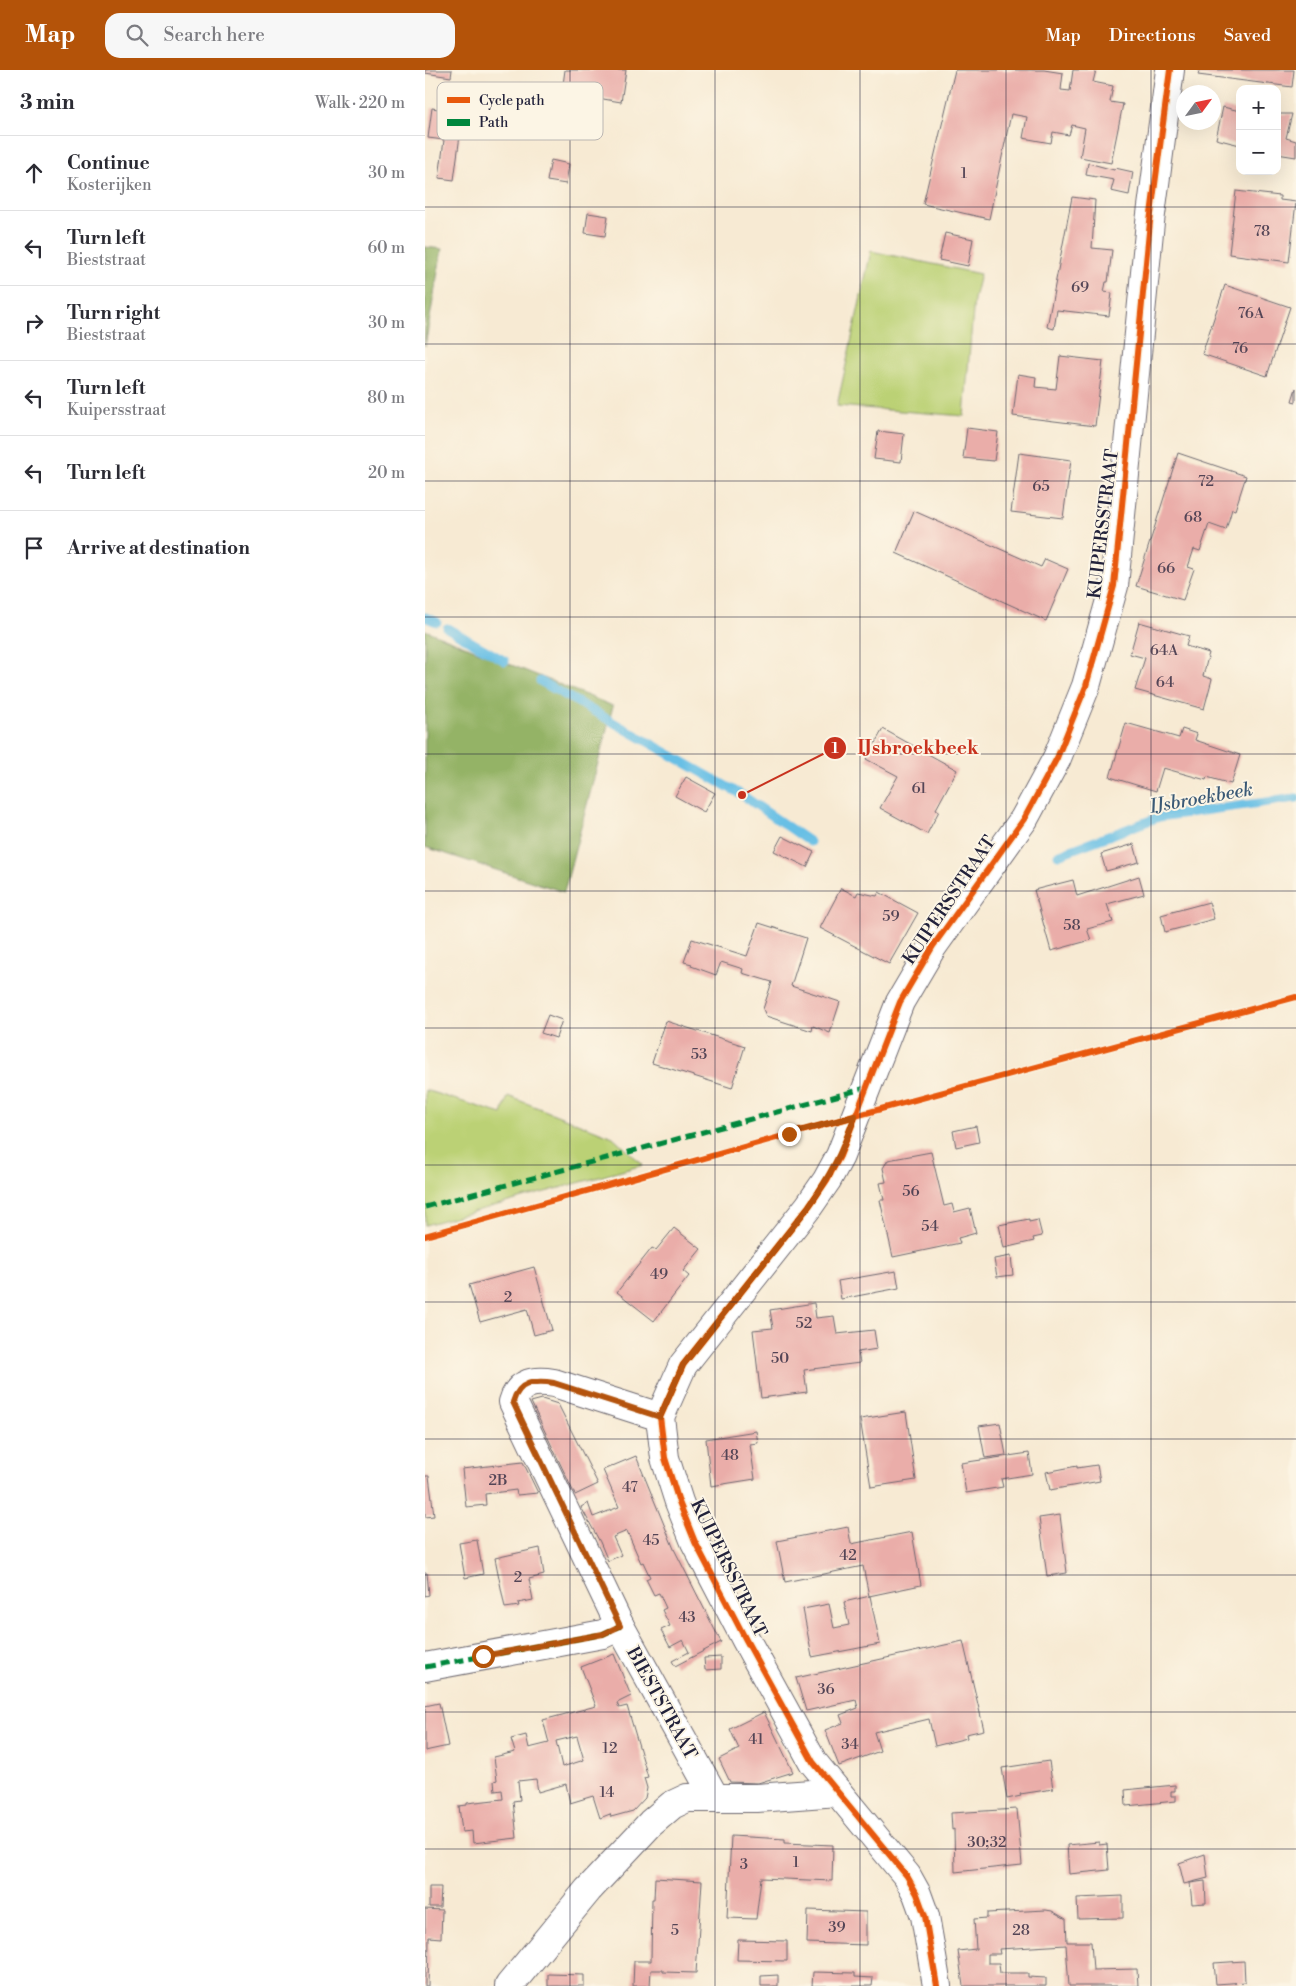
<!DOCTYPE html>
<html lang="en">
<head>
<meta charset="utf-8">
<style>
	:root { --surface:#fff; --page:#f7f7f7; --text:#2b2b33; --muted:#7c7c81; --line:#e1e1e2; --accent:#b45309 }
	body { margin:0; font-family:"Libre Bodoni",serif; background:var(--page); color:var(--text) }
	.controls { position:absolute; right:15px; top:15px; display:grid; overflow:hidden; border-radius:10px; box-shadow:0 5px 20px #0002 }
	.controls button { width:45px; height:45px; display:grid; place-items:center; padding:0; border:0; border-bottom:1px solid var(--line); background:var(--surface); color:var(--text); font:25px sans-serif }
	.compass { position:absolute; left:751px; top:15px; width:45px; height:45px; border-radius:50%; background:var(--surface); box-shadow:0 5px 20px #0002; rotate:57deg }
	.stop { position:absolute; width:15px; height:15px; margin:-11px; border:4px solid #b45309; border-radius:50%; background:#fff }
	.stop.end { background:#b45309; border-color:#fff; box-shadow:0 1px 5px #0008 }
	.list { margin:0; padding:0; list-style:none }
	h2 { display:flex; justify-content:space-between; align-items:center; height:65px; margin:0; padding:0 20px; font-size:21px }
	h2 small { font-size:16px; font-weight:400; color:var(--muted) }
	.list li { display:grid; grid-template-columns:32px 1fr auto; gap:15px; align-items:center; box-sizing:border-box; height:75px; padding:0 20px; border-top:1px solid var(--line) }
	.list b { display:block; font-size:19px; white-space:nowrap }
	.list p { margin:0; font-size:16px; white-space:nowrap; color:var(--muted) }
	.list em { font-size:16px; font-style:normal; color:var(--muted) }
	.icon { flex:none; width:28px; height:28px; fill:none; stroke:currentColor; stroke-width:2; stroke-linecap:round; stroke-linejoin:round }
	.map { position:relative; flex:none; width:871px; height:1916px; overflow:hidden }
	header { display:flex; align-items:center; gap:30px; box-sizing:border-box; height:70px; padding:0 25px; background:var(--accent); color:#fff }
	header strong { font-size:24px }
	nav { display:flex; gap:28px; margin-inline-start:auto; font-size:18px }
	.search { width:350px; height:45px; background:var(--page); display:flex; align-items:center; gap:12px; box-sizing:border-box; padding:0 18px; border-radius:15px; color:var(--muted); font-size:19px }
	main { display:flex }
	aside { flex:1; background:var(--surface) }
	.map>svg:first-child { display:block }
	.green { fill:#bbd175; stroke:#6e7a58 }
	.forest { fill:#94b366; stroke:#5b6a50 }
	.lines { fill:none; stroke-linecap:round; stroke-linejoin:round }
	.stream { stroke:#68bfe5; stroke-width:9 }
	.building { fill:#eaada9; fill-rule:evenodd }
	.minor-casing { stroke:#6d6870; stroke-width:30 }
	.minor { stroke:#fff; stroke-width:28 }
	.quiet { stroke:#00873e; stroke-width:5; stroke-dasharray:10 5; stroke-linecap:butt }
	.cycleway-casing { stroke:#fcf5e5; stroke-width:9 }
	.cycleway { stroke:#e8590c; stroke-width:6 }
	.route { stroke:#b45309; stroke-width:6 }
	.grid { fill:none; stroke:#22223b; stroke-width:1; stroke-opacity:0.55 }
	.labels { text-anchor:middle; stroke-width:4; stroke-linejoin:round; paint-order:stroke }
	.number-label { font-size:15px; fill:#544556 }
	.street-label { font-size:18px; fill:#22223b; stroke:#fcf5e5 }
	.water-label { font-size:19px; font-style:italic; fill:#3a5976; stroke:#fcf5e5 }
	.key { fill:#fcf5e5; stroke:#bbb6b2; stroke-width:1 }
	.key-label { font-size:14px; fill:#22223b }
	.leader { fill:none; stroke:#c8321e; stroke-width:2 }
	.callout-dot { fill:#c8321e; stroke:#fcf5e5; stroke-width:2 }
	.mark-label { font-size:15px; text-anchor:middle; font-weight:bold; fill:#fff }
	.callout-label { font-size:19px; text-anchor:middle; font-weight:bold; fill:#c8321e; stroke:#fcf5e5; stroke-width:4; stroke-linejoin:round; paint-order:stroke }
</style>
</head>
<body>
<header>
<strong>Map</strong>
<div class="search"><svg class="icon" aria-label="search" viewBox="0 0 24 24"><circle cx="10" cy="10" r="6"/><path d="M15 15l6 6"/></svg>Search here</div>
<nav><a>Map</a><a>Directions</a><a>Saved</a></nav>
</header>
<main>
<aside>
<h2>3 min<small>Walk · 220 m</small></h2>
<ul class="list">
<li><svg class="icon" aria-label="ahead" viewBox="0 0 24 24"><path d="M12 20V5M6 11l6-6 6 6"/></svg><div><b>Continue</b><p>Kosterijken</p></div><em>30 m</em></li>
<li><svg class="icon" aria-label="left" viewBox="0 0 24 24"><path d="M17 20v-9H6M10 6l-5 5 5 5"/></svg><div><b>Turn left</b><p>Bieststraat</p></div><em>60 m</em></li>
<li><svg class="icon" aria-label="right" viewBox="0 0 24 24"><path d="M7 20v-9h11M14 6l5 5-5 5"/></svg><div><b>Turn right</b><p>Bieststraat</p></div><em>30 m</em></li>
<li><svg class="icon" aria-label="left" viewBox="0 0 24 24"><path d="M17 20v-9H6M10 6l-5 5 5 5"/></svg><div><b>Turn left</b><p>Kuipersstraat</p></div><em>80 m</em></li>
<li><svg class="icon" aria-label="left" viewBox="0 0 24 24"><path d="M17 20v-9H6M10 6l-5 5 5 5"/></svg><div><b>Turn left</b></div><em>20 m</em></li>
<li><svg class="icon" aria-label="arrive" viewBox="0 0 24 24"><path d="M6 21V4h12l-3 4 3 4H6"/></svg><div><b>Arrive at destination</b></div></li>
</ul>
</aside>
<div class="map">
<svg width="871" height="1916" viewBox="0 0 871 1916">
	<rect width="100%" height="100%" fill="#fcf5e5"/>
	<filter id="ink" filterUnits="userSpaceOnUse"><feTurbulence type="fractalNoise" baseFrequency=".02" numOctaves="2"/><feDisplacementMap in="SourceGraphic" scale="10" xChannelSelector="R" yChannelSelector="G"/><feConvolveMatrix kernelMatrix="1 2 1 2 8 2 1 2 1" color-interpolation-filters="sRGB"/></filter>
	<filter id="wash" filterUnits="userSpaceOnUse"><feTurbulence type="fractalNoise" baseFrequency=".0096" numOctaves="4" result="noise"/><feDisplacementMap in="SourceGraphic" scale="20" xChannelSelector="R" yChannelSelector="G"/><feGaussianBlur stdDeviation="1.12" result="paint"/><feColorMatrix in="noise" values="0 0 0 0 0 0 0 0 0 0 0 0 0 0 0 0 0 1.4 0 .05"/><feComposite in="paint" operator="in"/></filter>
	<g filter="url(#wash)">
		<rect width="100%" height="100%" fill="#f7ead3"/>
		<g class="green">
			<polygon points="446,181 555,204 549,229 539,346 412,336"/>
			<polygon points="0,1020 77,1044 83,1026 188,1067 218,1095 0,1155"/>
		</g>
		<g class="forest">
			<polygon points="0,177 17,179 0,276"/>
			<polygon points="0,560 188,636 139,822 0,777"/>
		</g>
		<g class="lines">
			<g class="stream">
				<polyline points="0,547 12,552"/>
				<polyline points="22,558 80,591"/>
				<polyline points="115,611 317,725 385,772"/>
				<polyline points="633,785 734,747 871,728"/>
			</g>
		</g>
		<g id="blocks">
			<g class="building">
				<polygon points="0,0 27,0 26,7 0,3"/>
				<polygon points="140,0 201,0 196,32 137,22"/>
				<polygon points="530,0 619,0 638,3 636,20 645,21 648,0 671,0 668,12 688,16 685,32 698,34 686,93 655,87 660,58 647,55 644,65 628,62 626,73 598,68 602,47 586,44 564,149 498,134"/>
				<polygon points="774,0 869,0 867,17 773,5"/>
				<polygon points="798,37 815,41 815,75 791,69"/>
				<polygon points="7,38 38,43 29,110 14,108 19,70 3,68"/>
				<polygon points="852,44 867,44 861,68 871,71 871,87 852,84"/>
				<polygon points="126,90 144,94 141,114 122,111"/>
				<polygon points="663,93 689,100 690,98 708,102 704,125 686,121 689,110 661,105"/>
				<polygon points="811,121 855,126 855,130 871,132 864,192 804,184"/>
				<polygon points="647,127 670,130 667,178 687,180 683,212 681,212 679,222 687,223 684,246 632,240 629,259 622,257"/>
				<polygon points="163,143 183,146 180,166 160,163"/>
				<polygon points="520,163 548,169 543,196 514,190"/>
				<polygon points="800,215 865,237 842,306 777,284"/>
				<polygon points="635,286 678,291 670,356 588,346 593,304 611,307 610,317 631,319"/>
				<polygon points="871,318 871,332 867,331"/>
				<polygon points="542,358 573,362 569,391 538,388"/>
				<polygon points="453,361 479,364 476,392 449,389"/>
				<polygon points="594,383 646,390 638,448 586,442"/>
				<polygon points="753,383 821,406 810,440 807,439 801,460 784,454 775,481 769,479 763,497 769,499 758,530 711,516"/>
				<polygon points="489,441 616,497 620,489 643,499 621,551 471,483"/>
				<polygon points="714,552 764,566 761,576 784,583 778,606 787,609 779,639 710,620 720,588 705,584"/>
				<polygon points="701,653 754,668 757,659 772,664 770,670 815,685 806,714 782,707 781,710 738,698 731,721 685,707"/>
				<polygon points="458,659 532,700 511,739 514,741 502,764 455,738 473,706 441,689"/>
				<polygon points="261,707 290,723 279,742 250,726"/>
				<polygon points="357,766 389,782 382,797 349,781"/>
				<polygon points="709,774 714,792 681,801 676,784"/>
				<polygon points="714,806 719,824 682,834 688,852 662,859 666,870 626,881 609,820 648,810 652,826"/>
				<polygon points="416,818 431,826 433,822 452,826 454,822 493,843 464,894 395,858"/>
				<polygon points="784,832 789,849 740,862 736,845"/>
				<polygon points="334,853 381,868 366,916 415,932 405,963 388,956 387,961 341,946 338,939 347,912 317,903 318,899 296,892 291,905 266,896 267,894 259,892 267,869 322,886"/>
				<polygon points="123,945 137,950 131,968 116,963"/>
				<polygon points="241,951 320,976 307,1018 227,993"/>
				<polygon points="551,1056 554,1072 531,1077 528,1061"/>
				<polygon points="506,1082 519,1136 527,1134 529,1142 545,1138 551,1163 533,1168 535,1173 468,1187 455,1130 459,1130 455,1113 461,1112 458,1098 463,1090"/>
				<polygon points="604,1149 604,1152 613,1150 617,1166 608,1168 609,1171 579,1178 574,1155"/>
				<polygon points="249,1158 276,1179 258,1201 264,1206 229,1251 192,1222 227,1178 231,1180"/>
				<polygon points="586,1186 588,1205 572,1207 569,1189"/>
				<polygon points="109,1197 127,1260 109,1265 102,1239 55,1252 44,1215"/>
				<polygon points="471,1201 474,1218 416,1229 413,1211"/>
				<polygon points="389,1233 391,1248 409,1246 412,1264 449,1260 452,1279 433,1282 435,1293 379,1300 382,1322 336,1328 328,1260 348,1258 345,1240"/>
				<polygon points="117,1329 133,1334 173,1414 150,1425 106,1332"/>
				<polygon points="481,1342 491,1410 446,1417 435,1349"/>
				<polygon points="575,1353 581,1385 560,1388 554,1356"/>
				<polygon points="331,1361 333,1373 325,1374 330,1409 286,1416 281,1369"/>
				<polygon points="604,1383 607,1404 576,1409 578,1417 541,1423 536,1393"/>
				<polygon points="211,1386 249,1479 296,1572 250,1596 247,1591 264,1582 258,1570 245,1577 236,1560 245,1556 237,1540 241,1538 234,1523 229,1525 221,1509 225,1507 218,1492 216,1493 202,1461 188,1467 196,1485 183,1491 175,1472 156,1437 163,1433 168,1447 194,1437 178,1400"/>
				<polygon points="98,1392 113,1423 92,1425 91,1420 60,1424 61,1435 41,1437 37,1399"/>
				<polygon points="672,1395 675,1411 625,1420 621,1402 652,1396 652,1398"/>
				<polygon points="0,1406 4,1406 9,1446 0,1447"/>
				<polygon points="635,1445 642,1503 622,1506 614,1448"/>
				<polygon points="423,1457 426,1474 487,1462 496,1515 444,1526 438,1496 360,1512 352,1471"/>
				<polygon points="52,1470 58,1504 40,1508 34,1473"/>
				<polygon points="115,1478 119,1505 104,1509 108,1530 93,1533 94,1536 80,1538 70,1488"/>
				<polygon points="0,1503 2,1503 4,1525 0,1526"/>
				<polygon points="445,1526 455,1574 387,1587 378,1539 404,1534 409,1558 424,1555 419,1532"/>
				<polygon points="538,1571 559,1660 541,1664 542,1668 510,1676 504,1649 449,1662 455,1681 414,1696 400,1660 418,1653 415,1645 433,1638 431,1630 381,1641 371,1608"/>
				<path d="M189,1584L206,1626L192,1633L194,1638L202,1636L223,1707L219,1708L222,1718L220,1728L208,1741L186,1747L185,1744L175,1748L168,1726L145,1733L141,1714L113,1722L111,1709L93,1711L95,1730L88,1731L92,1768L48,1773L47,1761L37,1762L34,1736L42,1735V1733L78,1729L77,1720L70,1721L69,1711L72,1710L69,1687L90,1682L86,1669L101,1665L104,1678L124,1673L118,1650L171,1636L156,1597ZM152,1666L159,1690L137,1697L131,1671Z"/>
				<polygon points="296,1587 296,1599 280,1600 279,1588"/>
				<polygon points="14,1633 23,1676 0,1681 0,1636"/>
				<polygon points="339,1642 368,1702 333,1713 305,1712 294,1689 314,1679 305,1659"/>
				<polygon points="624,1691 628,1719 595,1724 596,1726 582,1729 577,1698"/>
				<polygon points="750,1715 750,1721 746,1721 746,1726 751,1726 751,1731 701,1736 700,1720"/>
				<polygon points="592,1739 597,1795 530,1802 529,1759 527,1760 526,1743"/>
				<polygon points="306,1766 360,1769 360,1773 408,1775 407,1811 336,1808 331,1849 302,1848"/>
				<polygon points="674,1772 674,1775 682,1774 684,1800 644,1804 642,1775"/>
				<polygon points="780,1784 783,1808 759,1814 754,1793"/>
				<polygon points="230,1808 277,1811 271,1903 238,1902 238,1900 226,1900 225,1916 208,1916 209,1891 226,1891 227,1829 229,1829"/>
				<polygon points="780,1811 781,1833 767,1834 765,1813"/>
				<polygon points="4,1817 16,1817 15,1837 4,1837"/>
				<polygon points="698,1826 698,1848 653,1849 652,1828"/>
				<polygon points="0,1839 17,1840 16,1868 4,1867 3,1916 0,1916"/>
				<polygon points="383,1840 441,1842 441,1875 382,1873"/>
				<polygon points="621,1840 627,1841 641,1849 642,1872 666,1872 668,1900 712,1899 713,1916 644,1916 641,1875 574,1879 575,1884 563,1884 563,1893 574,1893 575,1903 603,1903 603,1907 621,1908 621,1916 538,1916 533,1881 551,1879 549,1849 562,1848 562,1843"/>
				<polygon points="313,1870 362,1871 362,1891 312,1890"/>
				<polygon points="819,1891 820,1912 791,1914 789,1893"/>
				<polygon points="388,1902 430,1903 430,1907 448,1908 447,1916 387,1916"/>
				<polygon points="123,1904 159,1905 159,1916 123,1916"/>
				<polygon points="353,1905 353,1916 336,1916 336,1906"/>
			</g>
		</g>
	</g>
	<g filter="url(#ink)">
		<use href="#blocks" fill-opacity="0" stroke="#6d6870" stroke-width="1"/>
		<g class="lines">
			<defs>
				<g id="minor">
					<path d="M235,1347L129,1313C110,1310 94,1311 88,1332L195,1556L290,1728"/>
					<polyline points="0,1597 178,1564 195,1556"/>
					<polyline points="84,1916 163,1820 226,1753 247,1735 262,1728 332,1728 413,1722"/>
					<polyline points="512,1916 500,1846 492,1824 482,1806 388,1692 321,1570 270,1472 254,1432 240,1388 235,1347 258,1295 384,1136 402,1110 415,1086 475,932 508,876 599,749 632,688 661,616 689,516 725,152 745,0"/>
				</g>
			</defs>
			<use href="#minor" class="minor-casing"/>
			<use href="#minor" class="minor"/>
			<g class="quiet">
				<polyline points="0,1137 441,1018"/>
				<polyline points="0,1597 178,1564 195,1556"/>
			</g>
			<defs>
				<g id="cycleway">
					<polyline points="0,1166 430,1046 871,927"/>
					<polyline points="512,1916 500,1846 492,1824 482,1806 388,1692 321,1570 270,1472 254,1432 240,1388 235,1347 258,1295 384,1136 402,1110 415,1086 475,932 508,876 599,749 632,688 661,616 689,516 725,152 745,0"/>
				</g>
			</defs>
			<use href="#cycleway" class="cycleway-casing"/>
			<use href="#cycleway" class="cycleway"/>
		</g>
	</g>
	<g class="lines" filter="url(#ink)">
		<path class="route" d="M58,1586L178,1564L195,1556L88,1332C94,1311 110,1310 129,1313L235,1347L258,1295L384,1136C406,1105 417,1082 430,1046L364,1064"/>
	</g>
	<path class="grid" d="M145,0V1916M290,0V1916M435,0V1916M581,0V1916M726,0V1916M0,137H871M0,274H871M0,411H871M0,547H871M0,684H871M0,821H871M0,958H871M0,1095H871M0,1232H871M0,1369H871M0,1505H871M0,1642H871M0,1779H871"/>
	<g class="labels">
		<g class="number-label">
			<text x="539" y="108">1</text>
			<text x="837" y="166">78</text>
			<text x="655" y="222">69</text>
			<text x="826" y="248">76A</text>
			<text x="815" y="283">76</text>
			<text x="781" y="416">72</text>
			<text x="616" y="421">65</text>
			<text x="768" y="452">68</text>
			<text x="741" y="503">66</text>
			<text x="739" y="585">64A</text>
			<text x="740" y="617">64</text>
			<text x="494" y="723">61</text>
			<text x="466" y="851">59</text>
			<text x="647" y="860">58</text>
			<text x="274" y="989">53</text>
			<text x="486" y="1126">56</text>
			<text x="505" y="1161">54</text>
			<text x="234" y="1209">49</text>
			<text x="83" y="1232">2</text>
			<text x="379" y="1258">52</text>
			<text x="355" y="1293">50</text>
			<text x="305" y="1390">48</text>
			<text x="73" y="1415">2B</text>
			<text x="205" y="1422">47</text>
			<text x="226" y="1475">45</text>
			<text x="423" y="1490">42</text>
			<text x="93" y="1512">2</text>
			<text x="262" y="1552">43</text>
			<text x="401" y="1624">36</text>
			<text x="331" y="1674">41</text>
			<text x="425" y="1679">34</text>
			<text x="185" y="1683">12</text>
			<text x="182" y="1727">14</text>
			<text x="562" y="1777">30;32</text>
			<text x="371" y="1797">1</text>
			<text x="319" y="1799">3</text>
			<text x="412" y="1862">39</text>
			<text x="250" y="1865">5</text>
			<text x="596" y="1865">28</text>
		</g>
		<g class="street-label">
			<text transform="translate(678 454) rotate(-83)" y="6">KUIPERSSTRAAT</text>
			<text transform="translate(524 830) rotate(-56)" y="6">KUIPERSSTRAAT</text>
			<text transform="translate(304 1498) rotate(64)" y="6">KUIPERSSTRAAT</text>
			<text transform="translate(237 1633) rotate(61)" y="6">BIESTSTRAAT</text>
		</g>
		<g class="water-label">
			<text transform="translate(776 727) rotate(-10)" y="7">IJsbroekbeek</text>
		</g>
	</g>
	<rect x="12" y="12" width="166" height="58" rx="8" class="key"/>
	<rect x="22" y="27" width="23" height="6" fill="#e8590c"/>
	<rect x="22" y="49" width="23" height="7" fill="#00873e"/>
	<g class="key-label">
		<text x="54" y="35">Cycle path</text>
		<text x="54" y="57">Path</text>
	</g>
	<path class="leader" d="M317 725L410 678"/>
	<g class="callout-dot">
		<circle cx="317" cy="725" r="5"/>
		<circle cx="410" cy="678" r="12"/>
	</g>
	<g class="mark-label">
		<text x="410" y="683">1</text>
	</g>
	<g class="callout-label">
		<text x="493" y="684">IJsbroekbeek</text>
	</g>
</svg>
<div class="controls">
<button>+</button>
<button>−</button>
</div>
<svg class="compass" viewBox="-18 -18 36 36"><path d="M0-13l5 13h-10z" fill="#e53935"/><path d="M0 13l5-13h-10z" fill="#7c7c81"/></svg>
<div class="stop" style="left:58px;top:1586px"></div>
<div class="stop end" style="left:364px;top:1064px"></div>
</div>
</main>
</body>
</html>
